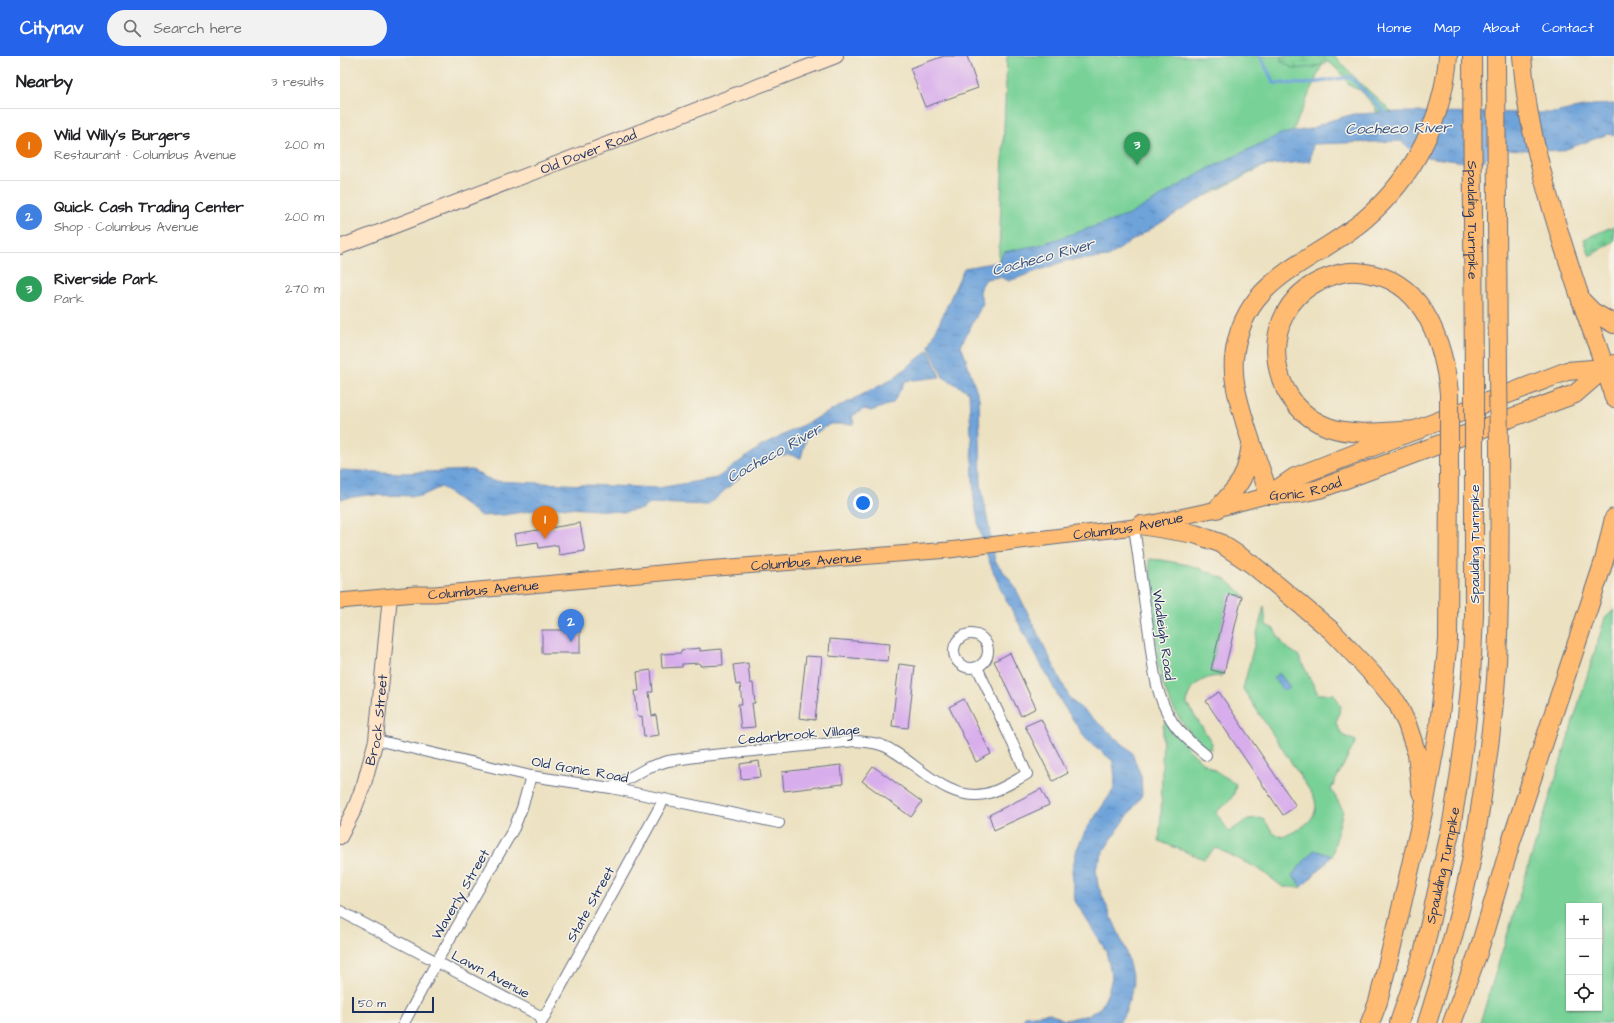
<!DOCTYPE html>
<html lang="en">
<head>
<meta charset="utf-8">
<style>
	:root { --surface:#fff; --page:#f2f2f2; --text:#202124; --muted:#757577; --line:#e0e0e0; --accent:#2563eb }
	body { margin:0; font-family:"Architects Daughter",sans-serif; background:var(--page); color:var(--text) }
	.controls { position:absolute; right:12px; bottom:12px; display:grid; overflow:hidden; border-radius:0px; box-shadow:0 1px 3px #0004 }
	.controls button { width:36px; height:36px; display:grid; place-items:center; padding:0; border:0; border-bottom:1px solid var(--line); background:var(--surface); color:var(--text); font:20px sans-serif }
	.scale { position:absolute; left:12px; bottom:10px; width:82px; box-sizing:border-box; padding-left:4px; border:2px solid #1b2f5e; border-top:0; font-size:11px; line-height:14px; white-space:nowrap; color:#1b2f5e; -webkit-text-stroke:3px #f7f3e8; paint-order:stroke }
	.you { position:absolute; left:523px; top:447px; width:14px; height:14px; margin:-10px; border:3px solid #fff; border-radius:50%; background:#1a73e8; box-shadow:0 0 0 6px #1a73e833 }
	.badge { display:grid; place-items:center; width:26px; height:26px; border-radius:50%; background:var(--accent); color:#fff; font-size:13px; font-weight:700 }
	.pin { position:absolute; translate:-50% -33px; filter:drop-shadow(0 1px 2px #0008) }
	.pin::after { content:''; position:absolute; top:21px; width:14px; height:12px; background:inherit; clip-path:polygon(0 0,100% 0,50% 100%) }
	.list { margin:0; padding:0; list-style:none }
	h2 { display:flex; justify-content:space-between; align-items:center; height:52px; margin:0; padding:0 16px; font-size:17px }
	h2 small { font-size:13px; font-weight:400; color:var(--muted) }
	.list li { display:grid; grid-template-columns:26px 1fr auto; gap:12px; align-items:center; box-sizing:border-box; height:72px; padding:0 16px; border-top:1px solid var(--line) }
	.list b { display:block; font-size:15px; white-space:nowrap }
	.list p { margin:0; font-size:13px; white-space:nowrap; color:var(--muted) }
	.list em { font-size:13px; font-style:normal; color:var(--muted) }
	.icon { flex:none; width:22px; height:22px; fill:none; stroke:currentColor; stroke-width:2; stroke-linecap:round; stroke-linejoin:round }
	.map { position:relative; flex:none; width:1274px; height:967px; overflow:hidden }
	header { display:flex; align-items:center; gap:24px; box-sizing:border-box; height:56px; padding:0 20px; background:var(--accent); color:#fff }
	header strong { font-size:19px }
	nav { display:flex; gap:22px; margin-inline-start:auto; font-size:14px }
	.search { width:280px; height:36px; background:var(--page); display:flex; align-items:center; gap:10px; box-sizing:border-box; padding:0 14px; border-radius:22px; color:var(--muted); font-size:15px }
	main { display:flex }
	aside { flex:1; background:var(--surface) }
	.map>svg:first-child { display:block }
	.green { fill:#78d197; stroke:#4a807a; fill-rule:evenodd }
	.wetland { fill:url(#wetland-marsh); stroke:#4a807a }
	.water { fill:url(#water-ripples); stroke:#44699c }
	.lines { fill:none; stroke-linecap:round; stroke-linejoin:round }
	.stream { stroke:#6ea3da; stroke-width:3.5 }
	.building { fill:#d8adec }
	.street-casing { stroke:#646d81; stroke-width:12 }
	.secondary-casing { stroke:#646d81; stroke-width:16 }
	.primary-casing { stroke:#646d81; stroke-width:17 }
	.highway-casing { stroke:#646d81; stroke-width:20 }
	.street { stroke:#fff; stroke-width:10 }
	.secondary { stroke:#ffe4c6; stroke-width:14 }
	.primary { stroke:#ffbb71; stroke-width:15 }
	.highway { stroke:#ffbb71; stroke-width:18 }
	.highway-bridge-casing { stroke:#646d81; stroke-width:20; stroke-linecap:butt }
	.highway-bridge { stroke:#ffbb71; stroke-width:18 }
	.labels { text-anchor:middle; stroke-width:3; stroke-linejoin:round; paint-order:stroke }
	.street-label { font-size:14px; fill:#1b2f5e; stroke:#f7f3e8 }
	.water-label { font-size:15px; font-style:italic; fill:#345283; stroke:#f7f3e8 }
</style>
</head>
<body>
<header>
<strong>Citynav</strong>
<div class="search"><svg class="icon" aria-label="search" viewBox="0 0 24 24"><circle cx="10" cy="10" r="6"/><path d="M15 15l6 6"/></svg>Search here</div>
<nav><a>Home</a><a>Map</a><a>About</a><a>Contact</a></nav>
</header>
<main>
<aside>
<h2>Nearby<small>3 results</small></h2>
<ul class="list">
<li><span class="badge" style="background:#e8710a">1</span><div><b>Wild Willy's Burgers</b><p>Restaurant · Columbus Avenue</p></div><em>200 m</em></li>
<li><span class="badge" style="background:#3f7fe0">2</span><div><b>Quick Cash Trading Center</b><p>Shop · Columbus Avenue</p></div><em>200 m</em></li>
<li><span class="badge" style="background:#2e9e5b">3</span><div><b>Riverside Park</b><p>Park</p></div><em>270 m</em></li>
</ul>
</aside>
<div class="map">
<svg width="1274" height="967" viewBox="0 0 1274 967">
	<defs>
		<pattern id="wetland-marsh" width="20" height="14" patternUnits="userSpaceOnUse"><rect width="20" height="14" fill="#78d197"/><path d="M1 5h8M5 5V1M11 12h8M15 12V8" fill="none" stroke="#62aa7e"/></pattern>
		<pattern id="water-ripples" width="26" height="14" patternUnits="userSpaceOnUse"><rect width="26" height="14" fill="#6ea3da"/><path d="M2 4q2-2 4 0t4 0M15 11q2-2 4 0t4 0" fill="none" stroke="#5a85b4"/></pattern>
	</defs>
	<rect width="100%" height="100%" fill="#f7f3e8"/>
	<filter id="ink" filterUnits="userSpaceOnUse"><feTurbulence type="fractalNoise" baseFrequency=".025" numOctaves="2"/><feDisplacementMap in="SourceGraphic" scale="8" xChannelSelector="R" yChannelSelector="G"/><feConvolveMatrix kernelMatrix="1 2 1 2 8 2 1 2 1" color-interpolation-filters="sRGB"/></filter>
	<filter id="wash" filterUnits="userSpaceOnUse"><feTurbulence type="fractalNoise" baseFrequency=".012" numOctaves="4" result="noise"/><feDisplacementMap in="SourceGraphic" scale="16" xChannelSelector="R" yChannelSelector="G"/><feGaussianBlur stdDeviation="0.9" result="paint"/><feColorMatrix in="noise" values="0 0 0 0 0 0 0 0 0 0 0 0 0 0 0 0 0 1.4 0 .05"/><feComposite in="paint" operator="in"/></filter>
	<g filter="url(#wash)">
		<rect width="100%" height="100%" fill="#ece1c1"/>
		<g class="green">
			<polygon points="667,0 986,0 938,108 924,110 868,139 860,141 658,219"/>
			<path d="M809,503L821,504L849,509L866,515L887,524L906,541L889,539L871,614L884,617L881,620C864,620 847,630 847,648L872,687L871,693H865C840,668 826,645 818,610Z"/>
			<path d="M924,550L926,569L934,573L945,591L958,599L978,638H994L1001,650L996,667L1002,679L1016,685L991,733L1003,754L992,800L962,831H943L919,813L876,792L864,803L819,785L821,758L823,670L826,665L846,690L862,706L896,728C895,743 886,748 876,756L889,776L908,763L923,762L934,778L943,781C960,773 982,763 974,741L903,633Z"/>
			<path d="M1274,554V967H1140L1265,562ZM1229,850H1259V952H1229Z"/>
		</g>
		<g class="wetland">
			<polygon points="942,0 995,0 1018,25 1052,56 1036,56 1036,52 1020,34 1010,30 1001,17 989,6 974,11 954,13 941,5"/>
			<polygon points="1274,170 1274,185 1250,200 1244,183"/>
		</g>
		<g class="water">
			<polygon points="1274,48 1274,79 1268,78 1221,95 1158,93 1140,108 1078,100 1061,85 973,88 970,105 922,110 876,133 788,187 768,201 725,205 669,225 660,221 646,223 639,234 643,247 621,289 639,342 641,429 655,505 674,529 730,643 791,695 801,720 802,739 764,794 756,812 758,830 785,892 794,927 786,955 779,967 682,967 685,960 710,957 724,964 749,959 761,951 767,939 772,922 766,895 735,845 732,814 737,793 746,774 774,733 775,722 773,705 746,683 723,649 662,536 649,505 639,472 634,443 629,336 603,321 589,290 624,212 658,206 664,196 699,189 789,159 866,114 941,78 970,73 989,65 1014,58 1060,56 1214,57 1253,49"/>
			<path d="M589,294L600,321L565,325L553,347L531,355L524,353L512,360L514,368H490L466,383L461,402C457,401 453,399 449,399C420,397 389,432 368,449L310,447L302,453L284,456L216,451L163,459L141,460L101,431L81,440L27,439L0,443V414L60,417L132,414L152,425L318,432L377,422L420,391L551,324Z"/>
			<polygon points="939,617 950,631 944,635 933,622"/>
			<polygon points="974,794 992,800 962,831 952,819"/>
		</g>
		<g class="lines">
			<polyline class="stream" points="920,0 934,27 966,28 1010,21 1048,59"/>
		</g>
		<g id="blocks">
			<g class="building">
				<polygon points="604,0 627,0 638,32 585,51 570,12"/>
				<polygon points="240,467 245,495 219,499 218,489 199,492 198,486 176,489 174,478"/>
				<polygon points="889,538 902,541 884,617 871,614"/>
				<rect x="202" y="574" width="38" height="23"/>
				<polygon points="490,583 550,588 548,605 489,600"/>
				<polygon points="360,592 360,595 382,593 383,609 360,610 360,607 342,608 342,611 322,612 321,598 341,597 341,594"/>
				<polygon points="670,597 696,652 681,660 654,605"/>
				<polygon points="466,600 482,601 475,664 459,662"/>
				<polygon points="408,607 410,627 413,627 415,647 412,647 415,671 401,672 398,648 402,648 400,628 396,629 393,609"/>
				<polygon points="559,608 575,610 568,672 552,670"/>
				<polygon points="311,614 313,636 309,636 312,660 316,659 319,679 304,681 302,660 298,661 295,635 299,635 297,616"/>
				<polygon points="879,636 956,750 943,759 866,645"/>
				<polygon points="624,643 651,698 636,706 609,651"/>
				<polygon points="701,663 728,717 713,725 685,670"/>
				<polygon points="419,705 421,721 401,723 400,708"/>
				<polygon points="501,709 503,728 444,735 442,716"/>
				<polygon points="533,710 582,746 571,761 522,725"/>
				<polygon points="701,733 709,749 654,774 649,759"/>
			</g>
		</g>
	</g>
	<g filter="url(#ink)">
		<use href="#blocks" fill-opacity="0" stroke="#646d81" stroke-width="1"/>
		<g class="lines">
			<defs>
				<g id="street">
					<path d="M794,471C799,504 803,537 808,571C813,603 813,636 832,665C840,678 854,689 866,699"/>
					<circle cx="631" cy="595" r="17"/>
					<polyline points="36,684 191,720 271,732 439,767"/>
					<path d="M271,732L309,711L328,705L362,700L515,685C528,686 542,687 553,695C582,712 608,745 645,738C660,735 674,725 687,718L637,611"/>
					<polyline points="0,855 204,962"/>
					<polyline points="64,967 97,905 174,772 182,752 191,720"/>
					<polyline points="201,967 324,743"/>
				</g>
				<g id="secondary">
					<path id="s1" d="M0,191L496,0"/>
					<path id="s2" d="M0,781L14,754L24,728L36,684L50,540"/>
				</g>
				<g id="primary">
					<path id="s3" d="M0,545L75,538H95L353,514L609,494L794,471L877,453L929,439"/>
				</g>
				<g id="highway">
					<path id="s4" d="M1132,0L1134,328"/>
					<polyline points="1156,0 1158,318"/>
					<path d="M1182,0C1184,23 1186,46 1191,69C1203,129 1222,187 1241,244C1252,277 1266,309 1274,342"/>
					<polyline points="1241,244 1253,256 1274,268"/>
					<path d="M1078,374C1049,375 1016,381 988,371C935,352 919,281 957,241C969,228 986,221 1002,217C1013,214 1024,216 1035,219C1086,230 1104,291 1109,337"/>
					<path d="M929,439C922,417 914,395 907,373C900,350 892,326 894,302C902,220 973,208 1025,163C1074,121 1103,64 1108,0"/>
					<polyline points="929,439 955,421 1227,315 1265,312 1274,308"/>
					<path id="s5" d="M930,439L961,437L979,433L1235,338L1265,312"/>
					<path d="M877,453C901,427 906,423 911,388"/>
					<polyline points="800,469 855,478 880,487 913,509 992,575 1039,625 1057,647 1067,668 1077,698 1081,736"/>
					<polyline points="1030,967 1038,946 1057,870 1083,756 1099,669 1108,584 1109,412"/>
					<path id="s6" d="M1059,967L1084,894L1111,772L1119,723L1126,671L1131,621L1134,560V402"/>
					<path d="M1087,967C1107,903 1127,838 1137,772C1146,717 1154,662 1157,607C1160,535 1160,464 1159,393"/>
					<polyline points="1112,967 1138,897 1172,783 1264,505 1274,462"/>
				</g>
			</defs>
			<use href="#street" class="street-casing"/>
			<use href="#secondary" class="secondary-casing"/>
			<use href="#primary" class="primary-casing"/>
			<use href="#highway" class="highway-casing"/>
			<use href="#street" class="street"/>
			<use href="#secondary" class="secondary"/>
			<use href="#primary" class="primary"/>
			<use href="#highway" class="highway"/>
			<defs>
				<g id="highway-bridge">
					<polyline points="1158,318 1159,393"/>
					<polyline points="1134,328 1134,402"/>
					<polyline points="1109,337 1109,412"/>
				</g>
			</defs>
			<use href="#highway-bridge" class="highway-bridge-casing"/>
			<use href="#highway-bridge" class="highway-bridge"/>
		</g>
	</g>
	<g class="labels">
		<g class="street-label">
			<text dy="5" stroke="none"><textPath href="#s1" startOffset="266">Old Dover Road</textPath></text>
			<text dy="5" stroke="none"><textPath href="#s4" startOffset="164">Spaulding Turnpike</textPath></text>
			<text dy="5" stroke="none"><textPath href="#s5" startOffset="36">Gonic Road</textPath></text>
			<text dy="5" stroke="none"><textPath href="#s3" startOffset="792">Columbus Avenue</textPath></text>
			<text transform="translate(1134 488) rotate(-90)" y="5">Spaulding Turnpike</text>
			<text dy="5" stroke="none"><textPath href="#s3" startOffset="468">Columbus Avenue</textPath></text>
			<text dy="5" stroke="none"><textPath href="#s3" startOffset="144">Columbus Avenue</textPath></text>
			<text transform="translate(824 579) rotate(82)" y="5">Wadleigh Road</text>
			<text dy="5" stroke="none"><textPath href="#s2" startOffset="124">Brock Street</textPath></text>
			<text transform="translate(459 678) rotate(-5)" y="5">Cedarbrook Village</text>
			<text transform="translate(240 713) rotate(10)" y="5">Old Gonic Road</text>
			<text dy="5" stroke="none"><textPath href="#s6" startOffset="164">Spaulding Turnpike</textPath></text>
			<text transform="translate(120 838) rotate(-60)" y="5">Waverly Street</text>
			<text transform="translate(250 848) rotate(-61)" y="5">State Street</text>
			<text transform="translate(151 918) rotate(28)" y="5">Lawn Avenue</text>
		</g>
		<g class="water-label">
			<text transform="translate(1058 72) rotate(-1)" y="5">Cocheco River</text>
			<text transform="translate(703 201) rotate(-15)" y="5">Cocheco River</text>
			<text transform="translate(434 397) rotate(-29)" y="5">Cocheco River</text>
		</g>
	</g>
</svg>
<div class="controls">
<button>+</button>
<button>−</button>
<button><svg class="icon" aria-label="locate" viewBox="0 0 24 24"><circle cx="12" cy="12" r="6"/><path d="M12 2v4M12 18v4M2 12h4M18 12h4"/></svg></button>
</div>
<div class="scale">50 m</div>
<div class="you"></div>
<div class="pin badge" style="left:205px;top:483px;background:#e8710a">1</div>
<div class="pin badge" style="left:231px;top:586px;background:#3f7fe0">2</div>
<div class="pin badge" style="left:797px;top:109px;background:#2e9e5b">3</div>
</div>
</main>
</body>
</html>
